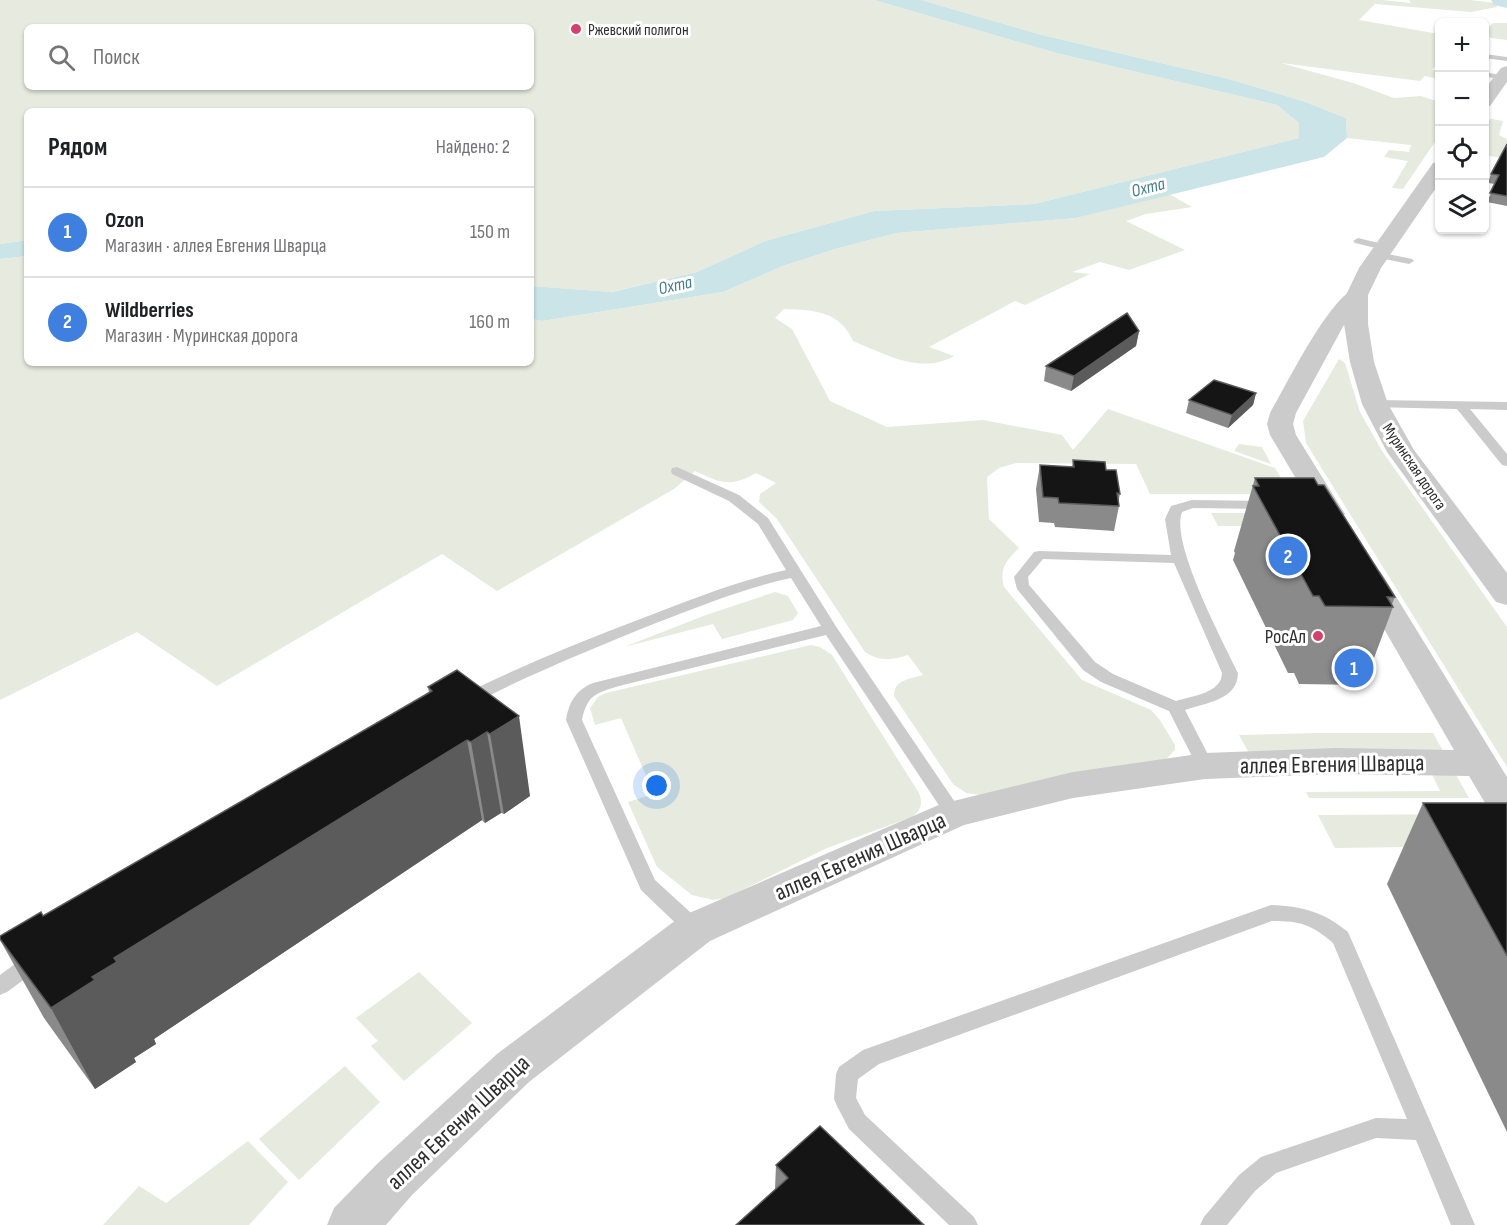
<!DOCTYPE html>
<html lang="ru">
<head>
<meta charset="utf-8">
<style>
	:root { --surface:#fff; --page:#f6f6f6; --text:#202124; --muted:#757577; --line:#e0e0e0; --accent:#d5416e }
	body { margin:0; font-family:"Sofia Sans Condensed",sans-serif; background:var(--page); color:var(--text) }
	.controls { position:absolute; right:18px; top:18px; display:grid; overflow:hidden; border-radius:9px; box-shadow:0 2px 4px #0004 }
	.controls button { width:54px; height:54px; display:grid; place-items:center; padding:0; border:0; border-bottom:2px solid var(--line); background:var(--surface); color:var(--text); font:30px sans-serif }
	.you { position:absolute; left:657px; top:786px; width:21px; height:21px; margin:-15px; border:4px solid #fff; border-radius:50%; background:#1a73e8; box-shadow:0 0 0 9px #1a73e833 }
	.badge { display:grid; place-items:center; width:39px; height:39px; border-radius:50%; background:var(--accent); color:#fff; font-size:20px; font-weight:700 }
	.pin { position:absolute; translate:-50% -50%; border:3px solid #fff; box-shadow:0 2px 6px #0006 }
	.list { margin:0; padding:0; list-style:none }
	h2 { display:flex; justify-content:space-between; align-items:center; height:78px; margin:0; padding:0 24px; font-size:26px }
	h2 small { font-size:20px; font-weight:400; color:var(--muted) }
	.list li { display:grid; grid-template-columns:39px 1fr auto; gap:18px; align-items:center; box-sizing:border-box; height:90px; padding:0 24px; border-top:2px solid var(--line) }
	.list b { display:block; font-size:22px; white-space:nowrap }
	.list p { margin:0; font-size:20px; white-space:nowrap; color:var(--muted) }
	.list em { font-size:20px; font-style:normal; color:var(--muted) }
	.icon { flex:none; width:33px; height:33px; fill:none; stroke:currentColor; stroke-width:2; stroke-linecap:round; stroke-linejoin:round }
	.map { position:relative; flex:none; width:1507px; height:1225px; overflow:hidden }
	.search { position:absolute; background:var(--surface); box-shadow:0 2px 4px #0004; left:24px; top:24px; width:510px; height:66px; display:flex; align-items:center; gap:15px; box-sizing:border-box; padding:0 21px; border-radius:9px; color:var(--muted); font-size:22px }
	.panel { position:absolute; background:var(--surface); box-shadow:0 2px 4px #0004; left:24px; top:108px; width:510px; height:258px; border-radius:9px }
	.map>svg:first-child { display:block }
	.green { fill:#e7eade; fill-rule:evenodd }
	.water { fill:#cbe4e8 }
	.lines { fill:none; stroke-linecap:round; stroke-linejoin:round }
	.river { fill:#cbe4e8; fill-rule:evenodd }
	.service { fill:#cbcbcb; fill-rule:evenodd }
	.minor { fill:#cbcbcb; fill-rule:evenodd }
	.tertiary { fill:#cbcbcb; fill-rule:evenodd }
	.wall { fill:#8a8a8a }
	.shaded-wall { fill:#5b5b5b }
	.building { fill:#151515; stroke:#5b5b5b; stroke-width:1.5 }
	.poi-dot { fill:#d5416e; stroke:#fff; stroke-width:2 }
	.labels { text-anchor:middle; stroke-width:6; stroke-linejoin:round; paint-order:stroke }
	.far-poi-label { font-size:16px; fill:#2e2e2e; stroke:#fff; text-anchor:start }
	.far-street-label { font-size:16px; fill:#2e2e2e; stroke:#fff }
	.far-water-label { font-size:18px; font-style:italic; fill:#447e89; stroke:#fff }
	.poi-label { font-size:20px; fill:#2e2e2e; stroke:#fff; text-anchor:end }
	.near-street-label { font-size:24px; fill:#2e2e2e; stroke:#fff }
</style>
</head>
<body>
<div class="map">
<svg width="1507" height="1225" viewBox="0 0 1507 1225">
	<rect width="100%" height="100%" fill="#fff"/>
	<g class="green">
		<path d="M0,0H874L1056,53L1277,105L1299,123V138L1034,204L874,211L765,241L697,272L611,292L531,286V111H27V240L0,244ZM27,27H531V87H27Z"/>
		<polygon points="921,0 1382,0 1411,3 1409,0 1470,0 1496,3 1497,7 1471,12 1375,4 1359,20 1439,34 1439,62 1432,70 1439,71 1439,79 1425,76 1420,81 1281,63 1353,83 1394,98 1421,96 1439,102 1439,136 1403,189 1392,188 1408,161 1384,157 1389,150 1409,152 1411,145 1347,138 1346,118 1303,101 1229,79 1042,35"/>
		<polygon points="1493,23 1507,23 1507,40 1491,38 1485,34 1485,26 1490,26"/>
		<polygon points="1492,119 1503,121 1499,135 1507,139 1507,159 1485,155 1485,120"/>
		<path d="M1169,194L1192,207L1146,214L1126,221L1185,250L1129,270L1100,262L1072,272L1090,274L1025,305L1015,301L929,347L954,356C921,375 885,354 853,341C840,311 814,310 784,309L775,318L792,329L830,401L887,427L983,420L1062,435L1073,450L1108,409L1275,468L1291,494H1150L1136,464L1016,463L999,468L987,477L989,519L1019,548C1006,561 999,568 1004,587L1082,680L1151,710L1160,720L1175,745V750L1166,759L981,795L966,793L953,784L894,696C894,679 911,679 923,675L908,655C892,660 880,662 865,652L777,519L759,502L760,494L776,483L756,473C730,488 721,483 695,471L674,489L497,591L442,554L217,686L137,632L0,700V259L27,256V363H531V319L542,321L723,292L783,266L835,249L897,233L1076,218Z"/>
		<polygon points="1339,359 1345,363 1360,412 1382,451 1507,627 1507,767 1306,443 1303,421"/>
		<polygon points="1239,444 1262,447 1271,464 1234,451"/>
		<polygon points="1211,513 1292,513 1299,526 1218,526"/>
		<polygon points="775,592 788,596 798,613 793,620 722,639 713,624 624,647 706,615"/>
		<path d="M811,645L820,647L832,655L919,793C923,804 921,810 912,817L827,848L726,898L713,900L692,895L657,867L628,802L654,794L621,718L595,725L590,708L598,697L606,693Z"/>
		<polygon points="1316,733 1433,733 1443,751 1249,753 1239,735"/>
		<polygon points="1455,773 1469,798 1309,798 1306,792 1440,791 1432,774"/>
		<polygon points="1478,814 1409,847 1335,848 1318,815"/>
		<polygon points="419,972 472,1023 404,1081 371,1046 378,1041 356,1018"/>
		<polygon points="345,1066 380,1102 299,1180 259,1139"/>
		<polygon points="248,1141 288,1182 249,1225 103,1225 139,1186 166,1203"/>
	</g>
	<g class="water">
		<polygon points="874,0 921,0 1042,35 1229,79 1303,101 1346,118 1347,138 1324,157 1076,218 897,233 835,249 783,266 723,292 542,321 531,319 531,286 612,292 697,272 765,241 874,211 1034,204 1299,138 1299,123 1277,105 1056,53"/>
		<polygon points="27,240 27,256 0,259 0,244"/>
	</g>
	<g class="lines">
		<polygon class="river" points="1491,0 1507,0 1507,8 1494,5"/>
		<g class="service">
			<polygon points="1484,54 1507,57 1507,61 1484,58"/>
			<polygon points="1484,72 1505,76 1506,78 1502,80 1484,76"/>
			<polygon points="1358,238 1387,245 1389,247 1384,250 1355,243 1353,241"/>
			<polygon points="1378,252 1412,259 1414,261 1409,264 1375,257 1375,253"/>
			<polygon points="1375,400 1507,402 1507,410 1470,409 1507,454 1507,466 1502,465 1457,409 1371,407 1371,401"/>
			<path d="M677,467L739,495L768,518L837,628L963,814L960,819L954,821L948,819L826,635L619,686C596,693 587,695 582,720L655,880L702,923L705,929L702,935L695,937L688,935L641,890L566,720C569,702 576,690 593,683L821,626L791,578C744,588 700,606 656,623C594,648 533,673 474,703H462L460,699L462,695C521,666 582,641 643,618C690,600 737,581 786,570L758,524L729,501L672,474L671,471L672,468Z"/>
			<path d="M1192,500L1266,501L1273,505L1266,509L1193,508L1182,512C1170,543 1223,641 1238,673C1238,700 1205,703 1185,710L1214,766L1211,770H1199L1169,711L1101,682L1083,670L1017,589L1014,577L1034,552L1039,551L1171,555L1165,519L1171,506ZM1043,559L1174,563L1222,673C1222,693 1192,696 1176,701L1113,674L1095,662L1029,585L1028,577Z"/>
			<path d="M1271,905C1302,906 1324,912 1348,932L1475,1225H1451L1416,1140L1376,1138L1276,1173L1255,1191L1227,1225H1200L1204,1217L1239,1175L1261,1157L1376,1118L1407,1119L1333,943C1311,924 1300,921 1272,921L879,1064L858,1079L856,1098L865,1115L974,1217L978,1225H949L849,1129L837,1106L834,1099L836,1074L839,1067L863,1050Z"/>
			<polygon points="34,953 41,955 44,961 41,967 7,992 0,995 0,975 27,955"/>
		</g>
		<g class="minor">
			<path d="M1357,288L1365,290L1368,295L1345,323L1296,413L1293,424L1296,435L1345,514L1341,520L1331,523L1321,520L1317,514L1270,435L1267,424L1270,413C1286,386 1330,295 1357,288Z"/>
			<polygon points="1369,568 1380,571 1384,577 1507,777 1507,822 1494,818 1469,776 1336,774 1205,779 1073,798 964,825 710,941 529,1082 412,1195 386,1225 327,1225 334,1208 378,1163 497,1054 680,917 941,804 1073,772 1205,753 1336,748 1454,750 1354,577 1358,571"/>
		</g>
		<g class="tertiary">
			<polygon points="1507,66 1507,82 1490,106 1484,107 1484,90 1501,68"/>
			<polygon points="1440,162 1440,182 1381,268 1368,295 1368,324 1374,362 1388,404 1414,450 1507,573 1507,605 1496,602 1387,452 1362,404 1350,362 1344,324 1346,295 1359,268 1433,163"/>
		</g>
	</g>
	<g class="wall">
		<polygon points="1507,144 1507,206 1487,202 1495,184 1488,183 1491,174"/>
		<polygon points="1139,331 1136,346 1071,391 1044,381 1046,366"/>
		<polygon points="1256,393 1253,405 1228,428 1186,413 1189,400"/>
		<polygon points="1073,460 1106,470 1120,494 1118,503 1119,506 1114,531 1055,527 1054,523 1039,522 1036,489 1040,465 1072,467"/>
		<polygon points="1255,478 1395,597 1392,604 1393,607 1364,685 1299,684 1294,673 1288,673 1233,560 1235,553 1234,551"/>
		<polygon points="457,670 530,796 504,814 501,813 485,823 482,820 154,1039 156,1044 134,1058 136,1062 95,1089 44,1018 0,940 0,936 43,916 429,693 428,687"/>
		<polygon points="1423,803 1507,803 1507,1132 1387,884"/>
		<polygon points="776,1165 924,1225 775,1189"/>
	</g>
	<g class="shaded-wall">
		<polygon points="1139,331 1136,346 1071,391 1074,376"/>
		<polygon points="1256,393 1253,405 1228,428 1232,415"/>
		<polygon points="519,716 530,796 504,814 490,734"/>
		<polygon points="487,732 501,813 485,823 471,742"/>
		<polygon points="467,740 482,820 154,1039 156,1044 134,1058 136,1062 95,1089 51,1008 92,977 114,958"/>
	</g>
	<g class="building">
		<polygon points="1507,144 1507,196 1490,193 1499,175 1491,174"/>
		<polygon points="1127,313 1139,331 1074,376 1046,366"/>
		<polygon points="1214,380 1256,393 1232,415 1189,400"/>
		<polygon points="1073,460 1105,462 1106,470 1116,470 1120,494 1117,493 1119,506 1059,503 1058,498 1043,497 1040,465 1074,467"/>
		<polygon points="1255,478 1314,478 1318,485 1324,485 1395,597 1387,597 1393,607 1325,606 1319,596 1313,596 1253,486 1259,486"/>
		<polygon points="457,670 519,716 490,734 487,732 471,742 467,740 114,958 117,962 92,977 95,980 51,1008 0,939 0,936 41,912 43,916 432,691 428,687"/>
		<polygon points="1423,803 1507,803 1507,956"/>
		<polygon points="820,1126 924,1225 736,1225 788,1178 776,1165"/>
	</g>
	<g class="poi-dot">
		<circle cx="576" cy="29" r="6"/>
		<circle cx="1318" cy="636" r="6"/>
	</g>
	<g class="labels">
		<g class="far-poi-label">
			<text x="588" y="35">Ржевский полигон</text>
		</g>
		<g class="far-street-label">
			<text transform="translate(1415 466) rotate(56)" y="6">Муринская дорога</text>
		</g>
		<g class="far-water-label">
			<text transform="translate(1148 187) rotate(-14)" y="6">Охта</text>
			<text transform="translate(675 285) rotate(-12)" y="6">Охта</text>
		</g>
		<g class="poi-label">
			<text x="1306" y="643">РосАл</text>
		</g>
		<g class="near-street-label">
			<text transform="translate(1332 764) rotate(-1)" y="8">аллея Евгения Шварца</text>
			<text transform="translate(860 856) rotate(-24)" y="8">аллея Евгения Шварца</text>
			<text transform="translate(458 1122) rotate(-43)" y="8">аллея Евгения Шварца</text>
		</g>
	</g>
</svg>
<div class="controls">
<button>+</button>
<button>−</button>
<button><svg class="icon" aria-label="locate" viewBox="0 0 24 24"><circle cx="12" cy="12" r="6"/><path d="M12 2v4M12 18v4M2 12h4M18 12h4"/></svg></button>
<button><svg class="icon" aria-label="layers" viewBox="0 0 24 24"><path d="M12 4l9 5-9 5-9-5zM3 14l9 5 9-5"/></svg></button>
</div>
<div class="you"></div>
<div class="pin badge" style="left:1354px;top:668px;background:#3f7fe0">1</div>
<div class="pin badge" style="left:1288px;top:556px;background:#3f7fe0">2</div>
<div class="search"><svg class="icon" aria-label="search" viewBox="0 0 24 24"><circle cx="10" cy="10" r="6"/><path d="M15 15l6 6"/></svg>Поиск</div>
<section class="panel">
<h2>Рядом<small>Найдено: 2</small></h2>
<ul class="list">
<li><span class="badge" style="background:#3f7fe0">1</span><div><b>Ozon</b><p>Магазин · аллея Евгения Шварца</p></div><em>150 m</em></li>
<li><span class="badge" style="background:#3f7fe0">2</span><div><b>Wildberries</b><p>Магазин · Муринская дорога</p></div><em>160 m</em></li>
</ul>
</section>
</div>
</body>
</html>
